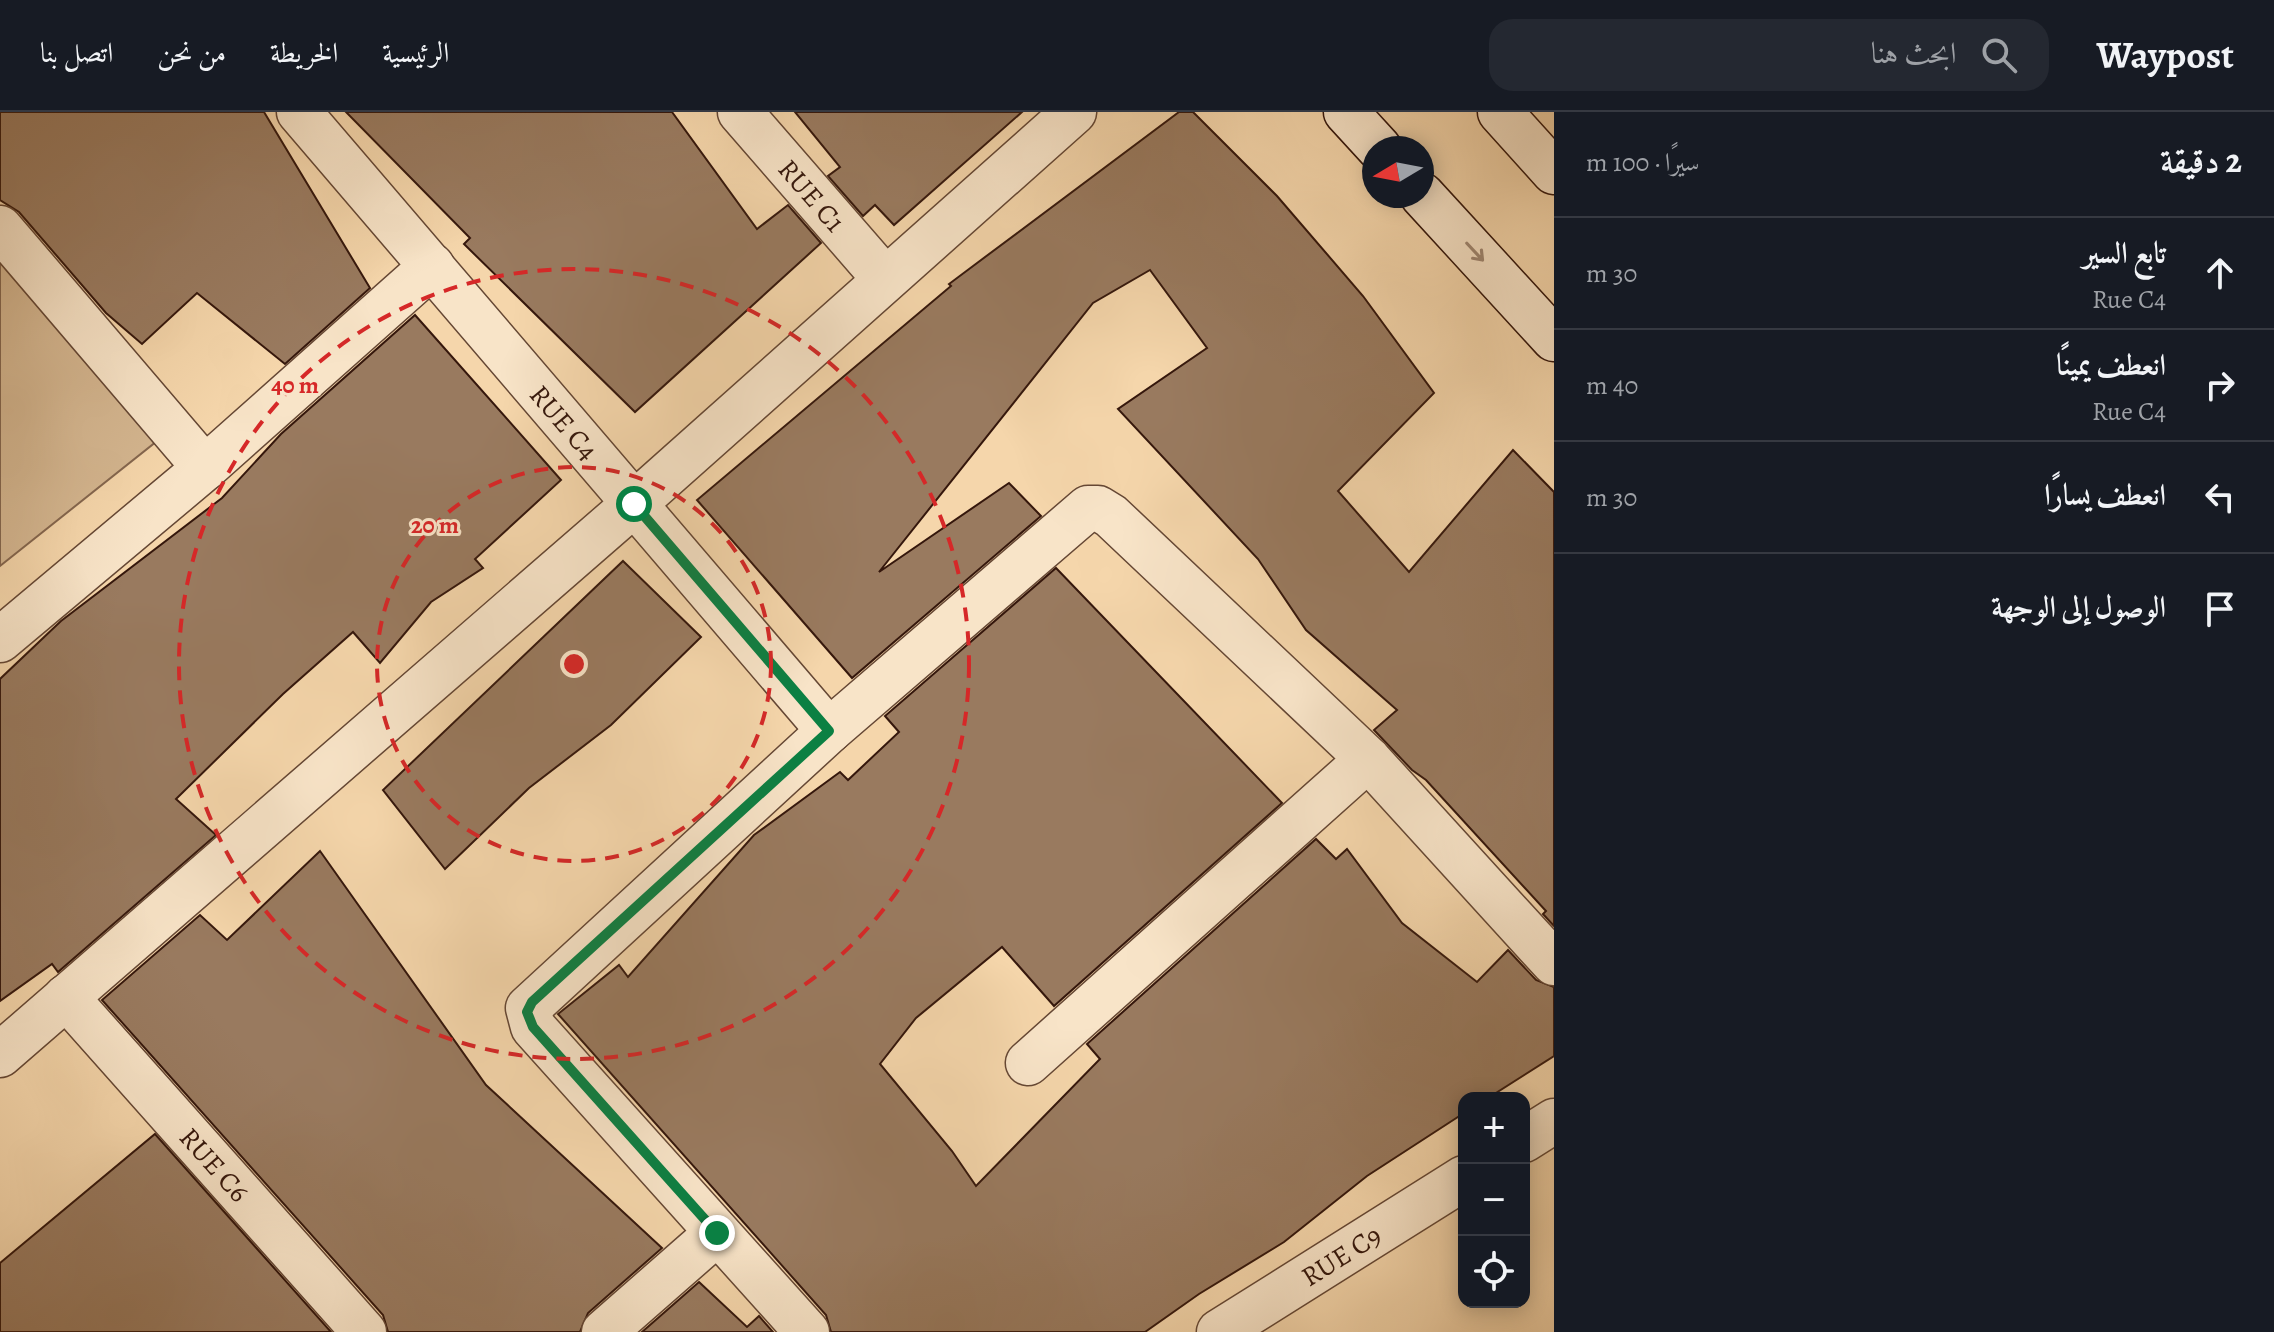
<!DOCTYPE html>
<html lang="ar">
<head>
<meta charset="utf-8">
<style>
	:root { --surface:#171b24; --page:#242831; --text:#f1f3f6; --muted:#9ea1a6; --line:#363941 }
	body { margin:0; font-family:Alegreya,Amiri,serif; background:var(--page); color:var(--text); direction:rtl }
	.controls { position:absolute; right:24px; bottom:24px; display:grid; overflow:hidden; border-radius:16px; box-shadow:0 4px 20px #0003 }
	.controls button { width:72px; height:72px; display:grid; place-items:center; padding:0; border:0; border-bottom:2px solid var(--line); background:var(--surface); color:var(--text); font:40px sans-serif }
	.compass { position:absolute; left:1362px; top:24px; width:72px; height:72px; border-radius:50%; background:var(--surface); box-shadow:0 4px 20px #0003; rotate:260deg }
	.stop { position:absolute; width:24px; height:24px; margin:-18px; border:6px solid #0b8043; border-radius:50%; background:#fff }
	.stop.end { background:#0b8043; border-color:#fff; box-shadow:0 2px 8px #0008 }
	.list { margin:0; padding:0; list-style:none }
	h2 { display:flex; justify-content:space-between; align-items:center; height:104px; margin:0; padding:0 32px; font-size:34px }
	h2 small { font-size:26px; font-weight:400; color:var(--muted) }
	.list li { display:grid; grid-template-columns:52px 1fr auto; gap:24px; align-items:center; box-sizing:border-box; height:112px; padding:0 32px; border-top:2px solid var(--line) }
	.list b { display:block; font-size:30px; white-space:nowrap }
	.list p { margin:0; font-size:26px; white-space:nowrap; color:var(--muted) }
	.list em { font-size:26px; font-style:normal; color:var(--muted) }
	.icon { flex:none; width:44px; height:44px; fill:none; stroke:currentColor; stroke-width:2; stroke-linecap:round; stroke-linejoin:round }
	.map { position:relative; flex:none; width:1554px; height:1220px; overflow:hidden; direction:ltr }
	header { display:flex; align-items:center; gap:48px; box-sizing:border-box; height:112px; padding:0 40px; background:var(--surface); border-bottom:2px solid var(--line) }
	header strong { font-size:38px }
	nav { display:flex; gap:44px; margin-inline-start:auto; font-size:28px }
	.search { width:560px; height:72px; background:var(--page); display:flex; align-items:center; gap:20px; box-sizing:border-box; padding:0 28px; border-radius:24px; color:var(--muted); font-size:30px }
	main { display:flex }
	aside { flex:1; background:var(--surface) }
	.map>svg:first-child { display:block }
	.green { fill:#d4b690; stroke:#84664e; stroke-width:2 }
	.building { fill:#997a5f; stroke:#35170c; stroke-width:2 }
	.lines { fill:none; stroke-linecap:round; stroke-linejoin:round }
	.street-casing { stroke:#654734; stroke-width:47 }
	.secondary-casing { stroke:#35170c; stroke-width:47 }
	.street { stroke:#f8e4c8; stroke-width:44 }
	.secondary { stroke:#f8e4c8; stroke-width:44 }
	.oneway { stroke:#a08873 }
	.route { stroke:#0b8043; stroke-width:10 }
	.ring { fill:none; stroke:#d62828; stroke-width:4; stroke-dasharray:14 10 }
	.labels { text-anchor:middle; stroke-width:6; stroke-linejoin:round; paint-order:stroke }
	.street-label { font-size:28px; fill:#35170c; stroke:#f8e4c8 }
	.centre { fill:#d62828; stroke:#f8e4c8; stroke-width:4 }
	.ring-label { font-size:24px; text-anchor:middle; font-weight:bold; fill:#d62828; stroke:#f8e4c8; stroke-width:6; stroke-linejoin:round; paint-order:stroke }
</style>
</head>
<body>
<header>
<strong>Waypost</strong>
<div class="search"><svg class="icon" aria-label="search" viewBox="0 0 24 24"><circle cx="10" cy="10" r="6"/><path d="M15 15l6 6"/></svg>ابحث هنا</div>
<nav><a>الرئيسية</a><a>الخريطة</a><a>من نحن</a><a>اتصل بنا</a></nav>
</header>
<main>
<aside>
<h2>2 دقيقة<small>سيرًا · 100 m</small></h2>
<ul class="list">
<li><svg class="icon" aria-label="ahead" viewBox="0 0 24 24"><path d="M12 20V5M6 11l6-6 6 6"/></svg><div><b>تابع السير</b><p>Rue C4</p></div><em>30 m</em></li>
<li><svg class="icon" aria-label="right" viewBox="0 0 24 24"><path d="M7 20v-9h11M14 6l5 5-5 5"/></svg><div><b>انعطف يمينًا</b><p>Rue C4</p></div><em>40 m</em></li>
<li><svg class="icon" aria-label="left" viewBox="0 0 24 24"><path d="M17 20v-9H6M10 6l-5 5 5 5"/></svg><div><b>انعطف يسارًا</b></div><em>30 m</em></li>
<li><svg class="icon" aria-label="arrive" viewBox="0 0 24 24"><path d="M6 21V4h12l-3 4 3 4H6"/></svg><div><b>الوصول إلى الوجهة</b></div></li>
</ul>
</aside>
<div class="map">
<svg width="1554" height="1220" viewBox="0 0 1554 1220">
	<rect width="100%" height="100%" fill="#f5d6ab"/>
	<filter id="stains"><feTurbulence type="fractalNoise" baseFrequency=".0025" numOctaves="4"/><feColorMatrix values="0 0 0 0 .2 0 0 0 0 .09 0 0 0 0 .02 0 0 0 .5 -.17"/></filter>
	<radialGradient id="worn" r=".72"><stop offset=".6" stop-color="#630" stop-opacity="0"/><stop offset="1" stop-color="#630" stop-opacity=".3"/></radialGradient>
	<polygon class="green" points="0,136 162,325 0,454"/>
	<g class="building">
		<polygon points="0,0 264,0 370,176 285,252 197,181 142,232 106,201 19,100 0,88"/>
		<polygon points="346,0 672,0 757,117 788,93 821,131 635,300 464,132 470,126"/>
		<polygon points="795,0 1022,0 894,113 875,93 863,104 828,64 840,55"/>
		<polygon points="1179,0 1193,0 1277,84 1363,184 1434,281 1338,379 1409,460 1513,338 1554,380 1554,814 1543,802 1546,799 1426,668 1412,658 1374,618 1397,598 1306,518 1258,447 1118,297 1207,236 1150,158 1093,191 879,460 1009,371 1041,404 852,566 697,388 951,174 949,172"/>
		<polygon points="415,203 561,368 475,447 483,456 431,490 380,551 353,520 283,582 176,687 216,723 58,860 52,852 0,889 0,567 61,509 222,386 281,322"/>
		<polygon points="623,449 701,525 611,613 529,676 445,757 383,678"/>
		<polygon points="1056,456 1282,691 1054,894 1002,835 916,906 880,952 952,1039 976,1074 1100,947 1087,932 1316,727 1336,747 1347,737 1402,811 1477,870 1508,838 1536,868 1554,875 1554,944 1488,986 1464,986 1464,1001 1367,1064 1284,1130 1199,1182 1145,1220 831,1220 826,1203 558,902 619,853 628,865 754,723 840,660 848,668 899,620 885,604"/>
		<polygon points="320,739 486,973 662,1136 588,1201 580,1220 388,1220 383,1203 102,888 200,803 227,828"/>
		<polygon points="155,1022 331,1220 0,1220 0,1151"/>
		<polygon points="699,1170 747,1215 759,1204 773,1220 642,1220"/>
	</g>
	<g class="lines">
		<defs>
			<g id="street">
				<path id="s1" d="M299,0L829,619"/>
				<path id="s2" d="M740,0L885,167"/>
				<polyline points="0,116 205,356"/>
				<polyline points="0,528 205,356 432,154"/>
				<path id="s3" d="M66,885L364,1220"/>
				<polyline points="0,943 634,392 1074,0"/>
				<polyline points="1028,951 1368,647"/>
				<polyline points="1524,1028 1554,1009"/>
				<polyline points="604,1220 717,1121"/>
				<polyline points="807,1220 533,915 528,896 829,619 1088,396 1098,396 1111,404 1368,647 1554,851"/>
				<path id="s4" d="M1219,1220L1464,1066"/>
			</g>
			<g id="secondary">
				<polyline points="1346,0 1379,36"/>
				<polyline points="1500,0 1554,60"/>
				<polyline points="1422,83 1554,227"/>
			</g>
		</defs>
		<use href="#street" class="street-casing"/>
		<use href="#secondary" class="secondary-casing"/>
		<use href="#street" class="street"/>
		<use href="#secondary" class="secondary"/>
	</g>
	<defs><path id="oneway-shaft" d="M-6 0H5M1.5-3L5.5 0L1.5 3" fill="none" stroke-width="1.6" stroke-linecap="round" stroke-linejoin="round" transform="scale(2)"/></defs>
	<use class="oneway" href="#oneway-shaft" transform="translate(1475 140) rotate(47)"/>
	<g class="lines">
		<polyline class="route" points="634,392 829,619 532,890 527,900 533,915 717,1121"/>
	</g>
	<g class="ring">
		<circle cx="574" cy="552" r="197"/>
		<circle cx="574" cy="552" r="395"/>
	</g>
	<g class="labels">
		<g class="street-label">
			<text dy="10" stroke="none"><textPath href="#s2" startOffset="110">RUE C1</textPath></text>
			<text dy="10" stroke="none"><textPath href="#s1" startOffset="408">RUE C4</textPath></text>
			<text dy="10" stroke="none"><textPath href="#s3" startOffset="224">RUE C6</textPath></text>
			<text dy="10" stroke="none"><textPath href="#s4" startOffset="144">RUE C9</textPath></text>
		</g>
	</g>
	<circle cx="574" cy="552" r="12" class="centre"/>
	<g class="ring-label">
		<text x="295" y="281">40 m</text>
		<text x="435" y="421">20 m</text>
	</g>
	<rect width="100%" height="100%" filter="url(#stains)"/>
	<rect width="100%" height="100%" fill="url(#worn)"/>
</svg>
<div class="controls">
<button>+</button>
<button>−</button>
<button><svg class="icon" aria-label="locate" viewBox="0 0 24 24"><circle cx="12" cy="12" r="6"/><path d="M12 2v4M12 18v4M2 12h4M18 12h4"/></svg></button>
</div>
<svg class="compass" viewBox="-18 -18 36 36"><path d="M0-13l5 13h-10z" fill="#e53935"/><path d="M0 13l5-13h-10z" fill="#9ea1a6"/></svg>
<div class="stop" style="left:634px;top:392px"></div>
<div class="stop end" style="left:717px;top:1121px"></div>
</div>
</main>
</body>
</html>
